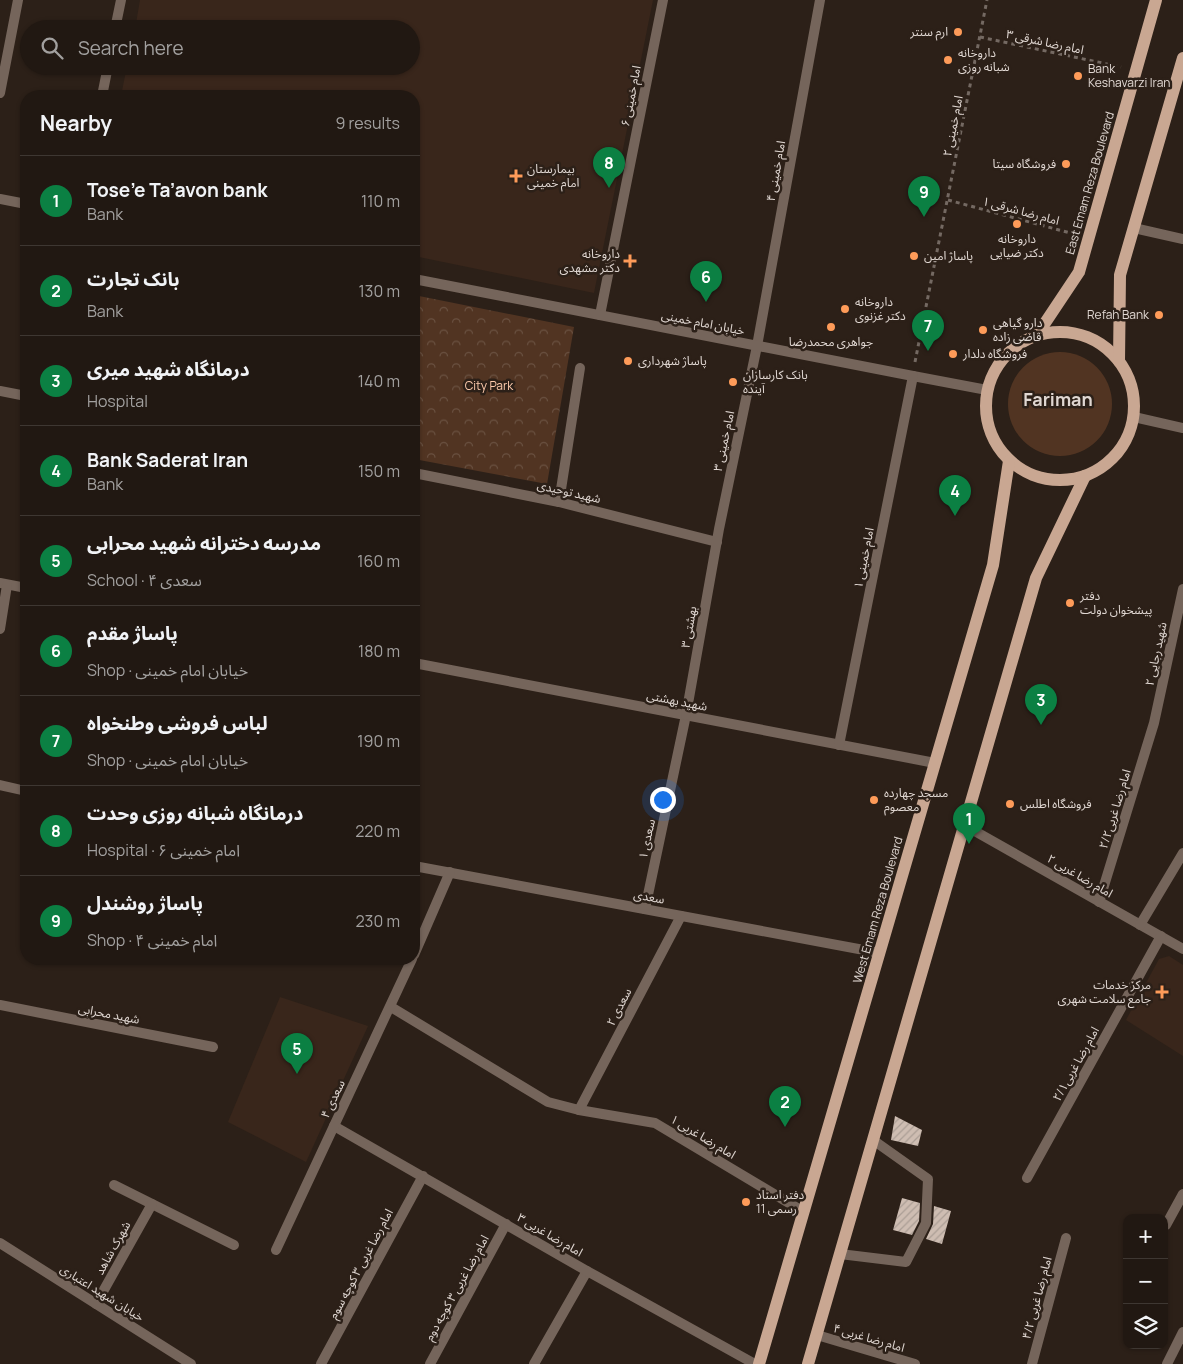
<!DOCTYPE html>
<html lang="en">
<head>
<meta charset="utf-8">
<style>
	:root { --surface:#211812; --page:#29211b; --text:#f1f3f6; --muted:#a2a09f; --line:#3e3732; --accent:#0b8043 }
	body { margin:0; font-family:Manrope,"Noto Sans Arabic",sans-serif; background:var(--page); color:var(--text) }
	.controls { position:absolute; right:15px; bottom:15px; display:grid; overflow:hidden; border-radius:10px; box-shadow:0 1px 4px #0004 }
	.controls button { width:45px; height:45px; display:grid; place-items:center; padding:0; border:0; border-bottom:1px solid var(--line); background:var(--surface); color:var(--text); font:25px sans-serif }
	.you { position:absolute; left:662px; top:799px; width:18px; height:18px; margin:-12px; border:4px solid #fff; border-radius:50%; background:#1a73e8; box-shadow:0 0 0 8px #1a73e833 }
	.badge { display:grid; place-items:center; width:32px; height:32px; border-radius:50%; background:var(--accent); color:#fff; font-size:16px; font-weight:700 }
	.pin { position:absolute; translate:-50% -41px; filter:drop-shadow(0 1px 2px #0008) }
	.pin::after { content:''; position:absolute; top:26px; width:18px; height:15px; background:inherit; clip-path:polygon(0 0,100% 0,50% 100%) }
	.list { margin:0; padding:0; list-style:none }
	h2 { display:flex; justify-content:space-between; align-items:center; height:65px; margin:0; padding:0 20px; font-size:21px }
	h2 small { font-size:16px; font-weight:400; color:var(--muted) }
	.list li { display:grid; grid-template-columns:32px 1fr auto; gap:15px; align-items:center; box-sizing:border-box; height:90px; padding:0 20px; border-top:1px solid var(--line) }
	.list b { display:block; font-size:19px; white-space:nowrap }
	.list p { margin:0; font-size:16px; white-space:nowrap; color:var(--muted) }
	.list em { font-size:16px; font-style:normal; color:var(--muted) }
	.icon { flex:none; width:28px; height:28px; fill:none; stroke:currentColor; stroke-width:2; stroke-linecap:round; stroke-linejoin:round }
	.map { position:relative; flex:none; width:1183px; height:1364px; overflow:hidden }
	.search { position:absolute; background:var(--surface); box-shadow:0 1px 4px #0004; left:20px; top:20px; width:400px; height:55px; display:flex; align-items:center; gap:12px; box-sizing:border-box; padding:0 18px; border-radius:28px; color:var(--muted); font-size:19px }
	.panel { position:absolute; background:var(--surface); box-shadow:0 1px 4px #0004; left:20px; top:90px; width:400px; height:875px; border-radius:20px }
	.map>svg:first-child { display:block }
	.built { fill:#39261b }
	.grass { fill:#513422 }
	.forest { fill:url(#forest-crowns) }
	.building { fill:url(#building-hatch) }
	.lines { fill:none; stroke-linecap:round; stroke-linejoin:round }
	.path { stroke:#746962; stroke-width:3; stroke-dasharray:4 4; stroke-linecap:butt }
	.service { stroke:#75655b; stroke-width:10 }
	.minor { stroke:#75655b; stroke-width:10 }
	.tertiary { stroke:#75655b; stroke-width:10 }
	.primary { stroke:#c9a792; stroke-width:12 }
	.poi-dot { fill:#fe9b59; stroke:#2c2018; stroke-width:2 }
	.labels { text-anchor:middle; stroke-width:5; stroke-linejoin:round; paint-order:stroke }
	.poi-label { font-size:12px; fill:#e0d7d2; stroke:#2c2018; text-anchor:start }
	.street-label { font-size:12px; fill:#e0d7d2; stroke:#2c2018 }
	.park-label { font-size:12px; fill:#fecbad; stroke:#2c2018 }
	.district-label { font-size:18px; font-weight:bold; fill:#e0d7d2; stroke:#2c2018 }
</style>
</head>
<body>
<div class="map">
<svg width="1183" height="1364" viewBox="0 0 1183 1364">
	<defs>
		<pattern id="forest-crowns" width="20" height="18" patternUnits="userSpaceOnUse" patternTransform="scale(1.25)"><rect width="20" height="18" fill="#513422"/><path d="M2 6a3 3 0 1 1 6 0M12 15a3 3 0 1 1 6 0" fill="none" stroke="#6a5141"/></pattern>
		<pattern id="building-hatch" width="6" height="6" patternUnits="userSpaceOnUse" patternTransform="scale(1.25)"><rect width="6" height="6" fill="#cebdb2"/><path d="M-1 1l2-2M0 6l6-6M5 7l2-2" fill="none" stroke="#ab9e95"/></pattern>
	</defs>
	<rect width="100%" height="100%" fill="#2c2018"/>
	<g class="built">
		<polygon points="140,0 653,0 594,293 414,256 414,96 121,96 127,66 411,66 411,29 135,29"/>
		<polygon points="1169,956 1183,965 1183,1056 1126,1020 1159,959"/>
		<polygon points="280,997 368,1026 306,1162 228,1122"/>
	</g>
	<circle class="grass" cx="1060" cy="404" r="52"/>
	<polygon class="forest" points="414,295 574,327 547,484 414,459"/>
	<g class="building">
		<polygon points="895,1116 922,1130 918,1146 891,1140"/>
		<polygon points="902,1198 920,1203 919,1221 912,1235 893,1230"/>
		<polygon points="934,1206 951,1211 942,1244 926,1239 933,1224"/>
	</g>
	<g class="lines">
		<g class="path">
			<polyline points="980,37 1121,67"/>
			<polyline points="948,200 1074,234"/>
			<polyline points="915,362 987,0"/>
		</g>
		<g class="service">
			<polyline points="0,93 18,0"/>
			<polyline points="645,909 686,715"/>
			<polyline points="0,1005 213,1047"/>
			<polyline points="391,1007 548,1102 579,1110 655,1123 804,1212"/>
			<polyline points="579,1110 681,916"/>
			<polyline points="114,1185 234,1245"/>
			<polyline points="840,1254 906,1262 926,1223 928,1179 873,1140"/>
			<polyline points="96,1304 152,1204"/>
			<polyline points="321,1364 423,1176"/>
			<polyline points="430,1364 506,1224"/>
			<polyline points="534,1364 587,1271"/>
			<polyline points="1167,1364 1183,1332"/>
		</g>
		<g class="minor">
			<polyline points="115,29 121,0"/>
			<polyline points="102,96 108,66"/>
			<polyline points="1134,228 1183,239"/>
			<polyline points="600,315 663,0"/>
			<polyline points="0,391 26,396"/>
			<polyline points="1134,417 1183,428"/>
			<polyline points="414,473 559,502 717,542"/>
			<polyline points="559,502 580,368"/>
			<polyline points="0,583 26,588"/>
			<polyline points="0,629 7,585"/>
			<polyline points="414,663 935,763"/>
			<polyline points="686,715 719,529 757,346 820,0"/>
			<polyline points="839,745 913,376 987,390"/>
			<polyline points="0,785 26,791"/>
			<polyline points="964,825 1183,949"/>
			<polyline points="414,866 880,953"/>
			<polyline points="1099,902 1154,723 1183,589"/>
			<polyline points="1140,925 1183,853"/>
			<polyline points="414,955 450,872"/>
			<polyline points="334,1126 587,1271 755,1364"/>
			<polyline points="1027,1178 1161,936"/>
			<polyline points="1166,1225 1183,1194"/>
			<polyline points="0,1243 191,1364"/>
			<polyline points="276,1250 412,959"/>
			<polyline points="817,1335 915,1364"/>
			<polyline points="1032,1364 1066,1238"/>
		</g>
		<g class="tertiary">
			<polyline points="0,199 26,204"/>
			<polyline points="414,279 913,376"/>
		</g>
		<g class="primary">
			<circle cx="1060" cy="406" r="74"/>
			<polyline points="1037,335 1079,272 1156,0"/>
			<polyline points="1119,361 1120,275 1183,58"/>
			<polyline points="759,1364 993,565 1009,461"/>
			<polyline points="808,1364 1036,578 1085,476"/>
		</g>
	</g>
	<g class="poi-dot">
		<circle cx="958" cy="32" r="5"/>
		<circle cx="948" cy="60" r="5"/>
		<circle cx="1078" cy="76" r="5"/>
		<circle cx="1066" cy="164" r="5"/>
		<path d="M513.5 168.5h5v5h5v5h-5v5h-5v-5h-5v-5h5z"/>
		<circle cx="1017" cy="224" r="5"/>
		<circle cx="914" cy="256" r="5"/>
		<path d="M627.5 253.5h5v5h5v5h-5v5h-5v-5h-5v-5h5z"/>
		<circle cx="845" cy="309" r="5"/>
		<circle cx="1159" cy="315" r="5"/>
		<circle cx="831" cy="327" r="5"/>
		<circle cx="983" cy="330" r="5"/>
		<circle cx="953" cy="354" r="5"/>
		<circle cx="628" cy="361" r="5"/>
		<circle cx="733" cy="382" r="5"/>
		<circle cx="1070" cy="603" r="5"/>
		<circle cx="874" cy="800" r="5"/>
		<circle cx="1010" cy="804" r="5"/>
		<path d="M1159.5 984.5h5v5h5v5h-5v5h-5v-5h-5v-5h5z"/>
		<circle cx="746" cy="1202" r="5"/>
	</g>
	<g class="labels">
		<g class="poi-label">
			<text x="948" y="36" text-anchor="end">ارم سنتر</text>
			<text x="958" y="57">داروخانه<tspan x="958" dy="14">شبانه روزی</tspan></text>
			<text x="1088" y="73">Bank<tspan x="1088" dy="14">Keshavarzi Iran</tspan></text>
			<text x="1056" y="168" text-anchor="end">فروشگاه سیتا</text>
			<text x="527" y="173">بیمارستان<tspan x="527" dy="14">امام خمینی</tspan></text>
			<text x="1017" y="243" text-anchor="middle">داروخانه<tspan x="1017" dy="14">دکتر ضیایی</tspan></text>
			<text x="620" y="258" text-anchor="end">داروخانه<tspan x="620" dy="14">دکتر مشهدی</tspan></text>
			<text x="924" y="260">پاساژ امین</text>
			<text x="855" y="306">داروخانه<tspan x="855" dy="14">دکتر غزنوی</tspan></text>
			<text x="1149" y="319" text-anchor="end">Refah Bank</text>
			<text x="993" y="327">دارو گیاهی<tspan x="993" dy="14">قاضی زاده</tspan></text>
			<text x="831" y="346" text-anchor="middle">جواهری محمدرضا</text>
			<text x="963" y="358">فروشگاه دلدار</text>
			<text x="638" y="365">پاساژ شهرداری</text>
			<text x="743" y="379">بانک کارسازان<tspan x="743" dy="14">آینده</tspan></text>
			<text x="1080" y="600">دفتر<tspan x="1080" dy="14">پیشخوان دولت</tspan></text>
			<text x="884" y="797">مسجد چهارده<tspan x="884" dy="14">معصوم</tspan></text>
			<text x="1020" y="808">فروشگاه اطلس</text>
			<text x="1151" y="989" text-anchor="end">مرکز خدمات<tspan x="1151" dy="14">جامع سلامت شهری</tspan></text>
			<text x="756" y="1199">دفتر اسناد<tspan x="756" dy="14">رسمی 11</tspan></text>
		</g>
		<g class="street-label">
			<text transform="translate(1045 42) rotate(12)" y="4">امام رضا شرقی ۳</text>
			<text transform="translate(631 96) rotate(-79)" y="4">امام خمینی ۶</text>
			<text transform="translate(953 126) rotate(-79)" y="4">امام خمینی ۲</text>
			<text transform="translate(776 171) rotate(-80)" y="4">امام خمینی ۴</text>
			<text transform="translate(1090 183) rotate(-74)" y="4">East Emam Reza Boulevard</text>
			<text transform="translate(1021 211) rotate(15)" y="4">امام رضا شرقی ۱</text>
			<text transform="translate(703 323) rotate(11)" y="4">خیابان امام خمینی</text>
			<text transform="translate(724 441) rotate(-78)" y="4">امام خمینی ۳</text>
			<text transform="translate(569 492) rotate(13)" y="4">شهید توحیدی</text>
			<text transform="translate(864 558) rotate(-79)" y="4">امام خمینی ۱</text>
			<text transform="translate(689 627) rotate(-80)" y="4">بهشتی ۳</text>
			<text transform="translate(1156 654) rotate(-78)" y="4">شهید رجایی ۲</text>
			<text transform="translate(677 701) rotate(11)" y="4">شهید بهشتی</text>
			<text transform="translate(1115 809) rotate(-73)" y="4">امام رضا غربی۲/۲</text>
			<text transform="translate(647 839) rotate(-78)" y="4">سعدی ۱</text>
			<text transform="translate(1080 876) rotate(30)" y="4">امام رضا غربی ۲</text>
			<text transform="translate(649 897) rotate(10)" y="4">سعدی</text>
			<text transform="translate(878 910) rotate(-74)" y="4">West Emam Reza Boulevard</text>
			<text transform="translate(619 1007) rotate(-63)" y="4">سعدی ۲</text>
			<text transform="translate(109 1014) rotate(11)" y="4">شهید محرابی</text>
			<text transform="translate(1076 1064) rotate(-61)" y="4">امام رضا غربی۲/۱</text>
			<text transform="translate(333 1099) rotate(-65)" y="4">سعدی ۴</text>
			<text transform="translate(703 1137) rotate(31)" y="4">امام رضا غربی ۱</text>
			<text transform="translate(550 1235) rotate(30)" y="4">امام رضا غربی ۳</text>
			<text transform="translate(113 1248) rotate(-61)" y="4">شهرک شاهد</text>
			<text transform="translate(361 1264) rotate(-62)" y="4">امام رضا غربی ۳ کوچه سوم</text>
			<text transform="translate(457 1288) rotate(-61)" y="4">امام رضا غربی ۳ کوچه دوم</text>
			<text transform="translate(102 1293) rotate(32)" y="4">خیابان شهید اعتباری</text>
			<text transform="translate(1037 1298) rotate(-75)" y="4">امام رضا غربی ۴/۲</text>
			<text transform="translate(869 1338) rotate(16)" y="4">امام رضا غربی ۴</text>
		</g>
		<g class="park-label">
			<text x="489" y="390">City Park</text>
		</g>
		<g class="district-label">
			<text x="1058" y="406">Fariman</text>
		</g>
	</g>
</svg>
<div class="controls">
<button>+</button>
<button>−</button>
<button><svg class="icon" aria-label="layers" viewBox="0 0 24 24"><path d="M12 4l9 5-9 5-9-5zM3 14l9 5 9-5"/></svg></button>
</div>
<div class="you"></div>
<div class="pin badge" style="left:969px;top:844px">1</div>
<div class="pin badge" style="left:785px;top:1127px">2</div>
<div class="pin badge" style="left:1041px;top:725px">3</div>
<div class="pin badge" style="left:955px;top:516px">4</div>
<div class="pin badge" style="left:297px;top:1074px">5</div>
<div class="pin badge" style="left:706px;top:302px">6</div>
<div class="pin badge" style="left:928px;top:351px">7</div>
<div class="pin badge" style="left:609px;top:188px">8</div>
<div class="pin badge" style="left:924px;top:217px">9</div>
<div class="search"><svg class="icon" aria-label="search" viewBox="0 0 24 24"><circle cx="10" cy="10" r="6"/><path d="M15 15l6 6"/></svg>Search here</div>
<section class="panel">
<h2>Nearby<small>9 results</small></h2>
<ul class="list">
<li><span class="badge">1</span><div><b>Tose’e Ta’avon bank</b><p>Bank</p></div><em>110 m</em></li>
<li><span class="badge">2</span><div><b>بانک تجارت</b><p>Bank</p></div><em>130 m</em></li>
<li><span class="badge">3</span><div><b>درمانگاه شهید میری</b><p>Hospital</p></div><em>140 m</em></li>
<li><span class="badge">4</span><div><b>Bank Saderat Iran</b><p>Bank</p></div><em>150 m</em></li>
<li><span class="badge">5</span><div><b>مدرسه دخترانه شهید محرابی</b><p>School · سعدی ۴</p></div><em>160 m</em></li>
<li><span class="badge">6</span><div><b>پاساژ مقدم</b><p>Shop · خیابان امام خمینی</p></div><em>180 m</em></li>
<li><span class="badge">7</span><div><b>لباس فروشی وطنخواه</b><p>Shop · خیابان امام خمینی</p></div><em>190 m</em></li>
<li><span class="badge">8</span><div><b>درمانگاه شبانه روزی وحدت</b><p>Hospital · امام خمینی ۶</p></div><em>220 m</em></li>
<li><span class="badge">9</span><div><b>پاساژ روشندل</b><p>Shop · امام خمینی ۴</p></div><em>230 m</em></li>
</ul>
</section>
</div>
</body>
</html>
